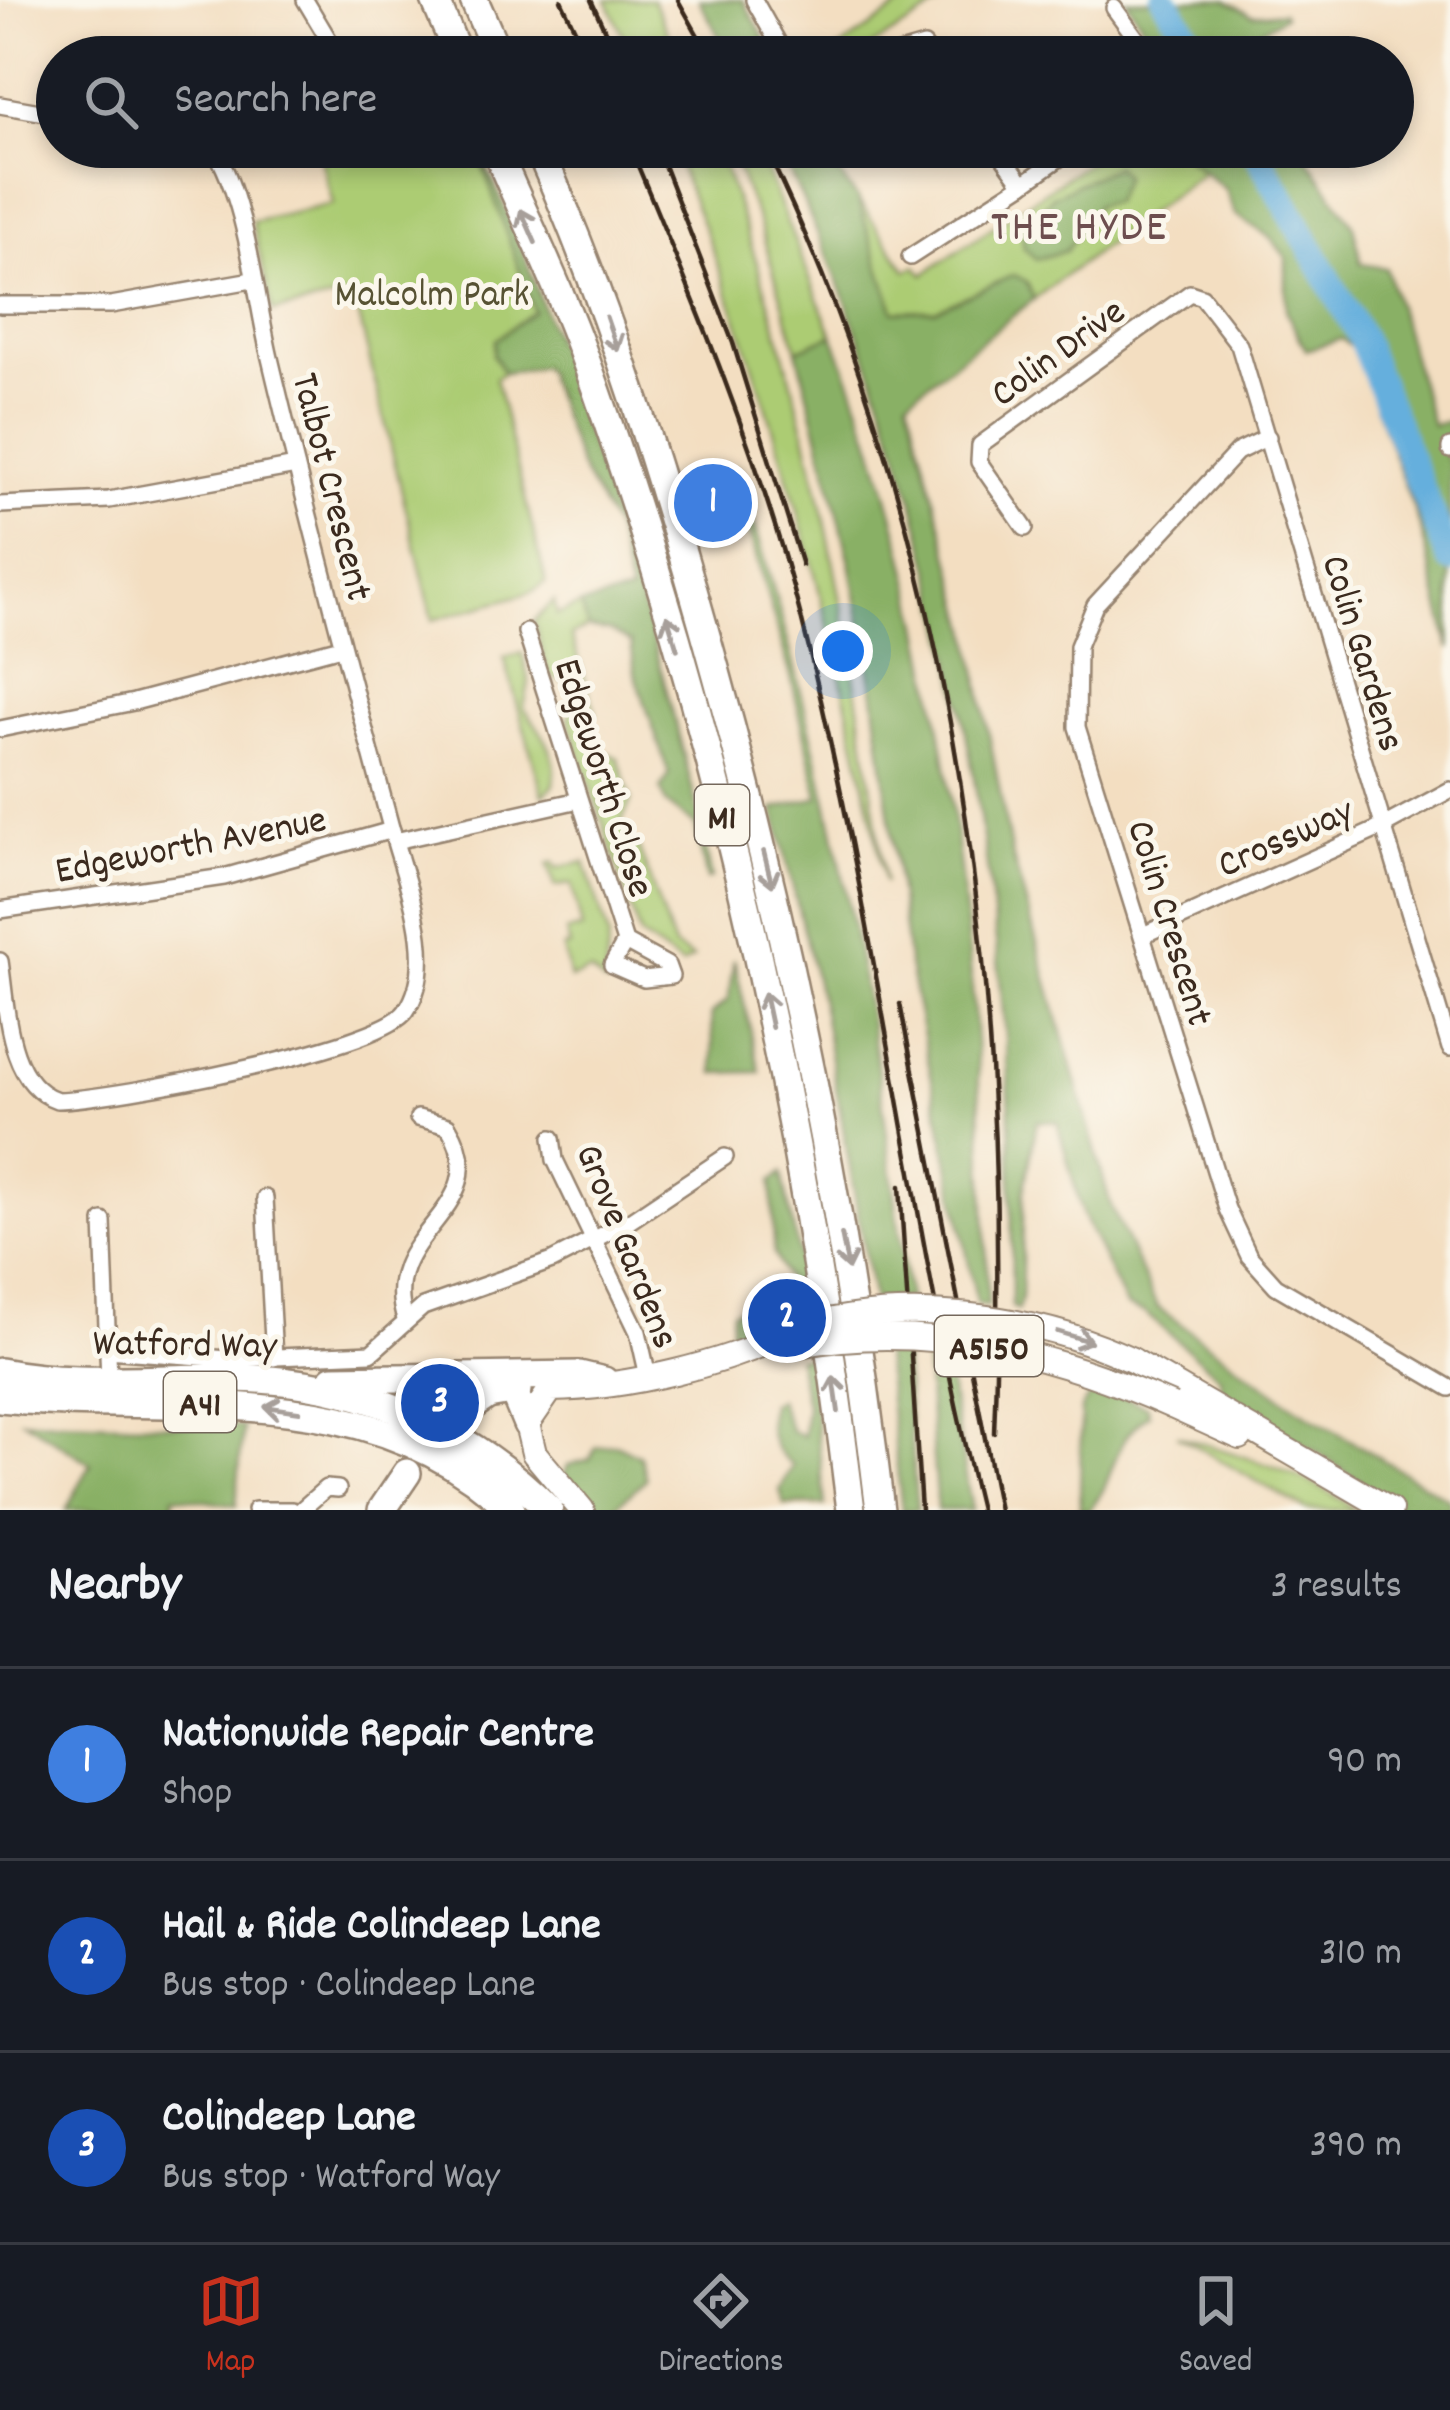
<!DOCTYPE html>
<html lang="en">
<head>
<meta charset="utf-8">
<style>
	:root { --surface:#171b24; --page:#20242c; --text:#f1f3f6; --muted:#9ea1a6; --line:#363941; --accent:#c8321e }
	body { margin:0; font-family:Dekko,sans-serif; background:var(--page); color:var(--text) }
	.you { position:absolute; left:843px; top:651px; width:42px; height:42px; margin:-30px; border:9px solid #fff; border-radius:50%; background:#1a73e8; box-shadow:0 0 0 18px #1a73e833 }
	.badge { display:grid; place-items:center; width:78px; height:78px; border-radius:50%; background:var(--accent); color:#fff; font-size:39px; font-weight:700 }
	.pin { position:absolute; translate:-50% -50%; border:6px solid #fff; box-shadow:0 3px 12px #0006 }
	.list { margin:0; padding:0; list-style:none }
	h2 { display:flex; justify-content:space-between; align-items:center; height:156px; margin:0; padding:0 48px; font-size:51px }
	h2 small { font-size:39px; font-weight:400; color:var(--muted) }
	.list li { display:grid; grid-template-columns:78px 1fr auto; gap:36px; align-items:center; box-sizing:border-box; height:192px; padding:0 48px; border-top:3px solid var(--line) }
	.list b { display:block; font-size:45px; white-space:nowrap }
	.list p { margin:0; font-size:39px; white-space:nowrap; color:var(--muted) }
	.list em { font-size:39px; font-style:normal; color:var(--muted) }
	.icon { flex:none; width:66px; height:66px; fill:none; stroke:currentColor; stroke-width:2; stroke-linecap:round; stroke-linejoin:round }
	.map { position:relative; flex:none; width:1450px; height:1510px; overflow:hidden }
	.search { position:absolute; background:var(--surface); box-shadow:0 6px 18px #0003; left:36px; right:36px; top:36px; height:132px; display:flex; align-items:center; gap:30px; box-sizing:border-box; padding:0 42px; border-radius:66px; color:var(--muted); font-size:45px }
	.sheet { height:732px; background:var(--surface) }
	nav { display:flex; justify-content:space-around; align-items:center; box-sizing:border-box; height:168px; border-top:3px solid var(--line); background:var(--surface); font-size:33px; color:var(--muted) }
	nav a { display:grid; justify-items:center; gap:6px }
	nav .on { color:var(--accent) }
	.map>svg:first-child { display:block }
	.green { fill:#accc73; stroke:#747b48; stroke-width:3 }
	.forest { fill:#89b065; stroke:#626d42; stroke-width:3 }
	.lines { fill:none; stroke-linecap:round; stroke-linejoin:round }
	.river { stroke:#65afdd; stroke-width:27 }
	.street-casing { stroke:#978470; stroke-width:20 }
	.primary-casing { stroke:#978470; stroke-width:28 }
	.highway-casing { stroke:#978470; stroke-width:32 }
	.street { stroke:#fff; stroke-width:15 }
	.primary { stroke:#fff; stroke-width:24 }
	.highway { stroke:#fff; stroke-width:27 }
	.rail { stroke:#3b2a1e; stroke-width:4.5 }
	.primary-bridge-casing { stroke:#978470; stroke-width:28; stroke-linecap:butt }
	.primary-bridge { stroke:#fff; stroke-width:24 }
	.oneway { stroke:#a79f9a }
	.labels { text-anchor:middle; stroke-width:10; stroke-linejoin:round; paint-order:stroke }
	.shield { fill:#fbf7ec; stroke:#75685c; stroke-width:3 }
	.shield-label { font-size:36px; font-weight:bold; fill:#3b2a1e }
	.park-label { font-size:39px; fill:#575233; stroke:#fbf7ec }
	.street-label { font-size:39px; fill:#3b2a1e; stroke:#fbf7ec }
	.quarter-label { font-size:45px; letter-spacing:3px; fill:#6e4e4f; stroke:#fbf7ec }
</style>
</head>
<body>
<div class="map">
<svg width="1450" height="1510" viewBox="0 0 1450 1510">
	<rect width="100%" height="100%" fill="#fbf7ec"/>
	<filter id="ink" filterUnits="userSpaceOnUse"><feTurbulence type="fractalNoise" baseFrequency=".00833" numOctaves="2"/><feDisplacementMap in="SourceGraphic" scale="24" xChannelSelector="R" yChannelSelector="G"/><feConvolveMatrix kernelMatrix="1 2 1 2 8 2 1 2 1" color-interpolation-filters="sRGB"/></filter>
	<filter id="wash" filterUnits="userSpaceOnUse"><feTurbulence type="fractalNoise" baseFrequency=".004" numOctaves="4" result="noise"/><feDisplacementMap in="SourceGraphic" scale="48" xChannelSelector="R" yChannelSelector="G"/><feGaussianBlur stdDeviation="2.7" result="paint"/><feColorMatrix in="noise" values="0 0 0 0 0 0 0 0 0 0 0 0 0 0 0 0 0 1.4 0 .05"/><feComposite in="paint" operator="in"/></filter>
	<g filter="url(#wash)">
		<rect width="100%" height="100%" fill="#f3dec1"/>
		<g class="green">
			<polygon points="607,0 653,0 679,57 633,57"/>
			<polygon points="910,0 949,0 854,57 828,57"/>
			<polygon points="318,147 476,147 535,311 505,332 493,355 504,373 495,378 546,582 532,592 433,620 354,295 273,312 252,222 333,204"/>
			<path d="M671,147H716C809,389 851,628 885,884C836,631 772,385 671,147Z"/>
			<polygon points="729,147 756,147 833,335 797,350 760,226"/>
			<polygon points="1110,147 1194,147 1188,159 1203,172 1034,299 1026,281 935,310 894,311 857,198 907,271 916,266 924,274"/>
			<path d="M554,601L557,615L581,605L588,628L571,635L596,714L590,717L598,747L618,758L632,800L621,822L632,847L638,846L674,947L693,958L682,965L640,936L568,718C582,697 572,681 549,676L534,621Z"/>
			<path d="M522,653L529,682L524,708C540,731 559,751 554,785L543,795L504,657Z"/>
			<polygon points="554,862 556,868 585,862 609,938 605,974 620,983 605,984 590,972 570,979 563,948 570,947 566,932 582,929 572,884 555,886 548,864"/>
			<path d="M1176,1435C1236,1455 1305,1471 1355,1510H1307Z"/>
		</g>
		<g class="forest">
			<polygon points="699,0 743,0 775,57 730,57"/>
			<polygon points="1126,0 1226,0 1252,15 1282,12 1284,16 1233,48 1238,57 1164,57"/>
			<path d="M476,147C516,222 542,305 570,385C626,547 678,710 712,878L707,879L695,825L666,803L661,789L669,775L635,673L631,643L609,631L588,628L581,605L630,593L614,528L580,467L545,371L542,367L504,373L493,355L495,340L534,311Z"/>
			<path d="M777,147H819L857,198L894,311L935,310L1014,275L1026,281L1034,299L908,399L969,628L1011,851L1111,1206L1157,1307L1295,1407L1450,1500V1510H1402L1319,1454L1224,1400L1220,1377L1145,1313L1126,1306L1083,1216L1057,1122L1037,1121L1024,1194L1021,1300L1018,1310L1012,1307C1011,1225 1013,1143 1007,1061C984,747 919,429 777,147Z"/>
			<polygon points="1194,147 1300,147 1354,226 1361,264 1386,268 1432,425 1450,421 1450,444 1443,448 1450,467 1450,649 1421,529 1354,348 1341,339 1306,350 1286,312 1286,257 1271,238 1235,214 1225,189 1188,159"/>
			<polygon points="1115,166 1124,176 1113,202 1096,205 1066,251 1036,259 1024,248 1022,230 1053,196"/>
			<path d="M833,335C953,631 981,989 988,1306L977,1304L908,961L874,694L850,562L797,350Z"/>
			<path d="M737,468C798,657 842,850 874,1046C888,1130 896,1215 909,1299L873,1301L822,1007L774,809L819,797L791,677L731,470Z"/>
			<polygon points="734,959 760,1072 715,1073 711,1014 728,1000"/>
			<polygon points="782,1173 810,1310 730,1341 732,1311 753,1303 777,1306 791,1289 774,1254 772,1181"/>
			<polygon points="883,1348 903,1349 917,1510 902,1510"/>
			<polygon points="925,1349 943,1350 972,1510 937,1510"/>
			<path d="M809,1356L825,1505H784L780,1490L793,1465C770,1451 766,1429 770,1403L778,1399L791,1431L803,1436L806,1405L797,1358Z"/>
			<path d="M1096,1386L1147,1406L1149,1414C1108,1442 1118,1480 1089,1510H1080L1081,1409Z"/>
			<polygon points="23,1420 243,1427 236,1506 174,1496 173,1510 66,1510 91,1464"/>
			<polygon points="616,1444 640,1456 646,1479 617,1505 618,1510 595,1510 564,1476 568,1465 590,1459 596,1447"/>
		</g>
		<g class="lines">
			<g class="river">
				<polyline points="1165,0 1203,57"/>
				<polyline points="1254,147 1360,336 1450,559"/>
			</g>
		</g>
	</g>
	<g filter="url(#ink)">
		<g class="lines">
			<defs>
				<g id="street">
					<polyline points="305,0 339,57"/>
					<polyline points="754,0 786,57"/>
					<polyline points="1114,8 1150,57"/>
					<polyline points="885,57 924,46 932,57"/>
					<polyline points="0,105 57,115"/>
					<polyline points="996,147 1023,184 1075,147"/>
					<polyline points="910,257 1023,184"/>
					<polyline points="0,305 111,305 252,280"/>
					<polyline points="1268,437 1237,452 1095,605 1078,646 1077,727 1227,1209 1249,1256 1276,1286 1450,1388"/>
					<polyline points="1450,447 1450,450"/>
					<polyline points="0,505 109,500 296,466"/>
					<polyline points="1025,528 979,462 980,445 1190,293 1202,297 1239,345 1450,1048"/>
					<polyline points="526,632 625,942 612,965 644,979 671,976 667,965 625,942"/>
					<polyline points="0,729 134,702 341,647"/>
					<polyline points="395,841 579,800"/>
					<polyline points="0,910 224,877 392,830"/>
					<polyline points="1143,935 1376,830 1450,790"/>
					<path d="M0,961C7,1006 7,1084 57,1100C112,1099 380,1049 406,1011C439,964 407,885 393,835C350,676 308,518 270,358C255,295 247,200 213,147"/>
					<polyline points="552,1138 555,1160 638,1332 648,1376"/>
					<polyline points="265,1198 274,1358"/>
					<polyline points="103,1221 109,1380"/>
					<path d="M405,1319C376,1231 501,1211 448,1126L418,1118"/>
					<polyline points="107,1350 228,1359 371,1353 423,1307 552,1261 628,1222 725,1157"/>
					<polyline points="255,1510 292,1510"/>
					<polyline points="301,1510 326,1488 338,1489"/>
				</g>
				<g id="primary">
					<polyline points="1132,1360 1390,1510"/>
					<polyline points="1172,1406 1240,1437"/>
					<path d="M582,1510L534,1453L527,1424L551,1389C627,1388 726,1364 794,1330"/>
				</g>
				<g id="highway">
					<polyline points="435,0 459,57"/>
					<polyline points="474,0 499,57"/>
					<path d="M495,147C523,214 556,279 581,347C717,721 804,1116 851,1510"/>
					<path d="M538,147C613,316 667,494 716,672C792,947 847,1226 880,1510"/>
					<path d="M0,1372C75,1387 152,1377 228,1378C351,1378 462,1422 549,1510"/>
					<polyline points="333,1379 579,1375 604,1381"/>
					<polyline points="513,1390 527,1424"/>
					<path d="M0,1398C176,1415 371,1373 511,1510"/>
					<polyline points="460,1414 488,1395 517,1390"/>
					<polyline points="382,1510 407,1473"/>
				</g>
			</defs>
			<use href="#street" class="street-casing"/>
			<use href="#primary" class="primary-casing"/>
			<use href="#highway" class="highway-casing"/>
			<use href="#street" class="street"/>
			<use href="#primary" class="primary"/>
			<use href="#highway" class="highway"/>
			<g class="rail">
				<polyline points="561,0 588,57"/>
				<polyline points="591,0 617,57"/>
				<polyline points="678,0 710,57"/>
				<path d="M630,147C694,299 760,457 801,617C876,912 908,1215 980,1510"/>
				<polyline points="657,147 733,343 802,565"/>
				<path d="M765,147C959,544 1012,995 994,1433"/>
				<polyline points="900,1004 999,1510"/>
				<polyline points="900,1186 921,1510"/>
			</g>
			<defs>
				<g id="primary-bridge">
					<path d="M794,1330C900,1297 1033,1314 1132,1360"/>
					<path d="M797,1345C927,1321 1053,1353 1172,1406"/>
				</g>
			</defs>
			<use href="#primary-bridge" class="primary-bridge-casing"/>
			<use href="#primary-bridge" class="primary-bridge"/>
		</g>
		<defs><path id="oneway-shaft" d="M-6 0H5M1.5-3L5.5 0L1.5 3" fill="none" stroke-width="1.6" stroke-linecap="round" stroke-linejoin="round" transform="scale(3)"/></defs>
		<g class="oneway">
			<use href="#oneway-shaft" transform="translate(528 226) rotate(-114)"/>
			<use href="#oneway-shaft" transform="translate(612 334) rotate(71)"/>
			<use href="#oneway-shaft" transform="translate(672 632) rotate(-107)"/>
			<use href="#oneway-shaft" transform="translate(768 869) rotate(76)"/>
			<use href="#oneway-shaft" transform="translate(768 1010) rotate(-102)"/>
			<use href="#oneway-shaft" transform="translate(845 1252) rotate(79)"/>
			<use href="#oneway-shaft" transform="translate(1075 1337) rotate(17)"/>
			<use href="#oneway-shaft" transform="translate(836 1394) rotate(-98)"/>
			<use href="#oneway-shaft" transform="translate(282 1409) rotate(-172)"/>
		</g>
	</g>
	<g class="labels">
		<g class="shield">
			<rect x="695" y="785" width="54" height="60" rx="9"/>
			<rect x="935" y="1316" width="108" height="60" rx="9"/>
			<rect x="164" y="1372" width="72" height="60" rx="9"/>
		</g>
		<g class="shield-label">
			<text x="722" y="828">M1</text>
			<text x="989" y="1359">A5150</text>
			<text x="200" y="1415">A41</text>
		</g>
		<g class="park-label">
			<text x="432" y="305">Malcolm Park</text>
		</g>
		<g class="street-label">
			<text transform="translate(1056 350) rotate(-36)" y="14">Colin Drive</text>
			<text transform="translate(335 486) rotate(76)" y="14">Talbot Crescent</text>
			<text transform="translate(1366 652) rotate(73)" y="14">Colin Gardens</text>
			<text transform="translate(607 777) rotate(72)" y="14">Edgeworth Close</text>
			<text transform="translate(1284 835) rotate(-24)" y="14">Crossway</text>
			<text transform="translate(190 842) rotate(-11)" y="14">Edgeworth Avenue</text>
			<text transform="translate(1173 922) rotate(73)" y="14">Colin Crescent</text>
			<text transform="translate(630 1245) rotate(68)" y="14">Grove Gardens</text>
			<text transform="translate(185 1341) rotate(1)" y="14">Watford Way</text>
		</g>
		<g class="quarter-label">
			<text x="1080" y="239">THE HYDE</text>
		</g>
	</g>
</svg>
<div class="you"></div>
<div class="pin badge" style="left:713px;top:503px;background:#3f7fe0">1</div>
<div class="pin badge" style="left:787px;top:1318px;background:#1a4fb4">2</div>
<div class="pin badge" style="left:440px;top:1403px;background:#1a4fb4">3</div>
<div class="search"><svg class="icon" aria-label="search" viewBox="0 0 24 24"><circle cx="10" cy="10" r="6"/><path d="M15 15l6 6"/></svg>Search here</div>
</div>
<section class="sheet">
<h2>Nearby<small>3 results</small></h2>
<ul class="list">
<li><span class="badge" style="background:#3f7fe0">1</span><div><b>Nationwide Repair Centre</b><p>Shop</p></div><em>90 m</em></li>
<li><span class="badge" style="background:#1a4fb4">2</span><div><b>Hail &amp; Ride Colindeep Lane</b><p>Bus stop · Colindeep Lane</p></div><em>310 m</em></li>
<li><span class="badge" style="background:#1a4fb4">3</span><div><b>Colindeep Lane</b><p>Bus stop · Watford Way</p></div><em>390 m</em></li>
</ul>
</section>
<nav>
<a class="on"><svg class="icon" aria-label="map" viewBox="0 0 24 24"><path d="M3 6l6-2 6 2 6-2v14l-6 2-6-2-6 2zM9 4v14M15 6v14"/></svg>Map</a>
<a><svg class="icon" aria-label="directions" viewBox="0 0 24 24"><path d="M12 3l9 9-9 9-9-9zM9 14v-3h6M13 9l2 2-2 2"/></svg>Directions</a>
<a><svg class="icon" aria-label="saved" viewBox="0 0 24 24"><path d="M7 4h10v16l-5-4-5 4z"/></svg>Saved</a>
</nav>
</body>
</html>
